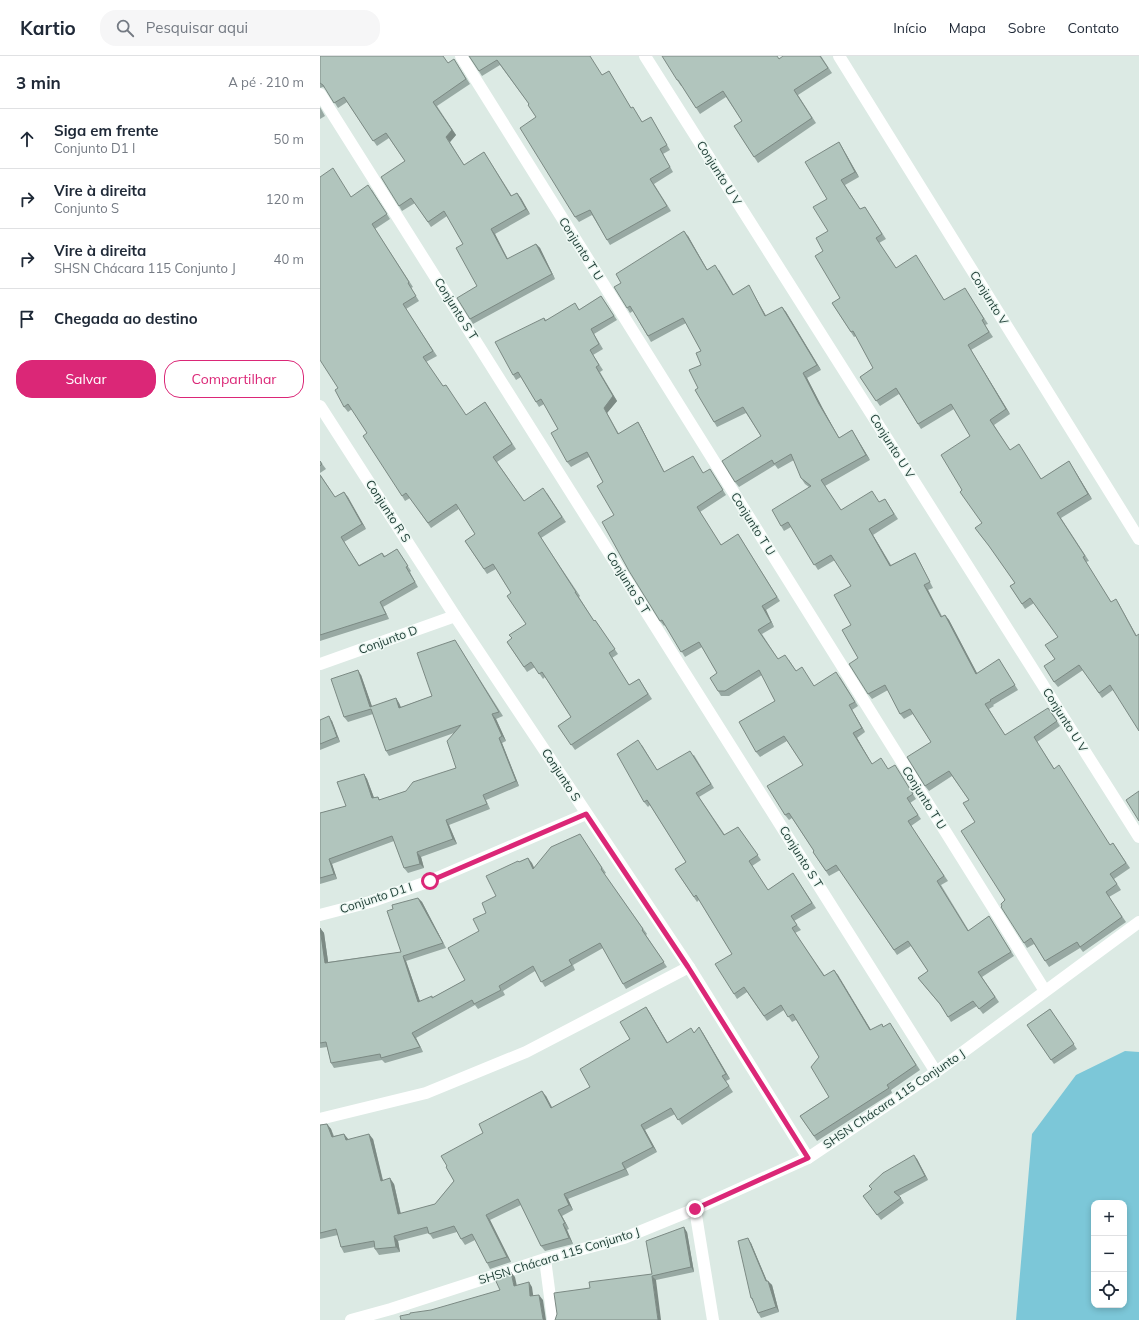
<!DOCTYPE html>
<html lang="pt">
<head>
<meta charset="utf-8">
<style>
	:root { --surface:#fff; --page:#f6f6f7; --text:#1f2937; --muted:#747a83; --line:#e0e1e3; --accent:#db2777 }
	body { margin:0; font-family:Mulish,sans-serif; background:var(--page); color:var(--text) }
	.controls { position:absolute; right:12px; bottom:12px; display:grid; overflow:hidden; border-radius:8px; box-shadow:0 2px 6px #0003 }
	.controls button { width:36px; height:36px; display:grid; place-items:center; padding:0; border:0; border-bottom:1px solid var(--line); background:var(--surface); color:var(--text); font:20px sans-serif }
	.stop { position:absolute; width:12px; height:12px; margin:-9px; border:3px solid #db2777; border-radius:50%; background:#fff }
	.stop.end { background:#db2777; border-color:#fff; box-shadow:0 1px 4px #0008 }
	.list { margin:0; padding:0; list-style:none }
	h2 { display:flex; justify-content:space-between; align-items:center; height:52px; margin:0; padding:0 16px; font-size:17px }
	h2 small { font-size:13px; font-weight:400; color:var(--muted) }
	.list li { display:grid; grid-template-columns:26px 1fr auto; gap:12px; align-items:center; box-sizing:border-box; height:60px; padding:0 16px; border-top:1px solid var(--line) }
	.list b { display:block; font-size:15px; white-space:nowrap }
	.list p { margin:0; font-size:13px; white-space:nowrap; color:var(--muted) }
	.list em { font-size:13px; font-style:normal; color:var(--muted) }
	.actions { display:flex; gap:8px; padding:12px 16px }
	.actions a { flex:1; padding:9px 0; border:1px solid var(--accent); border-radius:16px; text-align:center; font-size:14px; color:var(--accent) }
	.actions .main { background:var(--accent); color:#fff }
	.icon { flex:none; width:22px; height:22px; fill:none; stroke:currentColor; stroke-width:2; stroke-linecap:round; stroke-linejoin:round }
	.map { position:relative; flex:none; width:819px; height:1264px; overflow:hidden }
	header { display:flex; align-items:center; gap:24px; box-sizing:border-box; height:56px; padding:0 20px; background:var(--surface); border-bottom:1px solid var(--line) }
	header strong { font-size:19px }
	nav { display:flex; gap:22px; margin-inline-start:auto; font-size:14px }
	.search { width:280px; height:36px; background:var(--page); display:flex; align-items:center; gap:10px; box-sizing:border-box; padding:0 14px; border-radius:16px; color:var(--muted); font-size:15px }
	main { display:flex }
	aside { flex:1; background:var(--surface) }
	.map>svg:first-child { display:block }
	.water { fill:#7cc7d8; fill-rule:evenodd }
	.lines { fill:none; stroke-linecap:round; stroke-linejoin:round }
	.minor { stroke:#fff; stroke-width:12 }
	.wall { fill:#98a9a3 }
	.shaded-wall { fill:#7c8a84 }
	.building { fill:#b1c5bd; stroke:#7c8a84 }
	.route { stroke:#db2777; stroke-width:5 }
	.labels { text-anchor:middle; stroke-width:3; stroke-linejoin:round; paint-order:stroke }
	.street-label { font-size:12px; fill:#1c3b33; stroke:#ecf7f2 }
</style>
</head>
<body>
<header>
<strong>Kartio</strong>
<div class="search"><svg class="icon" aria-label="search" viewBox="0 0 24 24"><circle cx="10" cy="10" r="6"/><path d="M15 15l6 6"/></svg>Pesquisar aqui</div>
<nav><a>Início</a><a>Mapa</a><a>Sobre</a><a>Contato</a></nav>
</header>
<main>
<aside>
<h2>3 min<small>A pé · 210 m</small></h2>
<ul class="list">
<li><svg class="icon" aria-label="ahead" viewBox="0 0 24 24"><path d="M12 20V5M6 11l6-6 6 6"/></svg><div><b>Siga em frente</b><p>Conjunto D1 I</p></div><em>50 m</em></li>
<li><svg class="icon" aria-label="right" viewBox="0 0 24 24"><path d="M7 20v-9h11M14 6l5 5-5 5"/></svg><div><b>Vire à direita</b><p>Conjunto S</p></div><em>120 m</em></li>
<li><svg class="icon" aria-label="right" viewBox="0 0 24 24"><path d="M7 20v-9h11M14 6l5 5-5 5"/></svg><div><b>Vire à direita</b><p>SHSN Chácara 115 Conjunto J</p></div><em>40 m</em></li>
<li><svg class="icon" aria-label="arrive" viewBox="0 0 24 24"><path d="M6 21V4h12l-3 4 3 4H6"/></svg><div><b>Chegada ao destino</b></div></li>
</ul>
<div class="actions"><a class="main">Salvar</a><a>Compartilhar</a></div>
</aside>
<div class="map">
<svg width="819" height="1264" viewBox="0 0 819 1264">
	<rect width="100%" height="100%" fill="#dceae4"/>
	<path class="water" d="M805,995L819,996V1264H696L712,1078L756,1019ZM774,1147H804V1249H774Z"/>
	<g class="lines">
		<g class="minor">
			<polyline points="141,0 725,935"/>
			<polyline points="325,0 819,781"/>
			<polyline points="519,0 819,483"/>
			<polyline points="0,38 616,1016"/>
			<polyline points="0,350 135,560 369,911 488,1102"/>
			<polyline points="0,608 135,560"/>
			<polyline points="0,859 50,846 110,825 266,758"/>
			<polyline points="0,1063 106,1037 206,996 369,911"/>
			<polyline points="375,1153 393,1264"/>
			<polyline points="225,1203 233,1264"/>
			<polyline points="31,1264 71,1253 225,1203 304,1182 375,1153 488,1102 616,1016 819,866"/>
		</g>
	</g>
	<g class="wall">
		<polygon points="0,0 128,7 134,3 150,28 117,50 136,79 130,86 144,109 164,96 192,140 197,137 210,158 175,178 188,203 216,188 220,192 235,223 153,268 150,263 157,230 143,188 127,160 111,171 95,147 82,155 79,150 85,105 69,82 57,90 27,46 18,52 6,33 3,31 0,32"/>
		<polygon points="149,0 282,19 289,15 311,52 316,56 322,66 331,61 350,94 343,98 353,116 334,128 351,155 290,189 272,159 259,166 255,161 216,61 209,48 180,9 162,20"/>
		<polygon points="501,0 512,17 478,39 496,67 438,107 414,70 422,65 406,41 380,58 362,30 361,30 357,24 459,3"/>
		<polygon points="0,51 5,60 0,63"/>
		<polygon points="519,86 522,91 539,121 525,129 540,153 545,151 566,183 559,187 576,212 625,244 648,237 668,268 665,269 673,281 651,294 690,358 674,369 690,394 702,393 721,423 749,405 772,443 741,462 769,505 766,506 791,546 799,548 793,634 782,642 763,614 738,631 734,626 735,603 738,581 714,547 705,553 690,530 695,527 673,495 655,472 662,467 642,434 650,380 634,353 601,373 579,338 560,350 540,321 553,312 536,280 534,281 512,247 520,242 503,195 508,175 507,143"/>
		<polygon points="52,134 70,163 55,173 93,231 91,232 99,245 86,253 117,300 106,306 123,330 146,359 165,346 196,393 177,406 204,445 227,437 246,466 221,482 260,540 259,541 274,565 275,564 298,598 292,602 309,629 319,623 332,643 255,694 238,670 251,661 225,621 223,623 215,611 207,616 187,586 192,583 206,568 191,537 176,513 167,518 145,485 155,478 139,453 111,472 90,442 85,445 82,440 47,377 32,353 28,356 24,351 18,332 32,141"/>
		<polygon points="368,180 387,213 399,214 414,239 429,229 432,235 446,260 462,251 466,256 501,314 487,322 503,353 519,382 532,374 550,404 505,430 521,454 559,446 565,443 578,463 553,479 571,509 595,497 598,502 613,532 608,534 622,560 625,559 629,564 657,617 682,608 698,634 673,649 674,650 669,653 685,679 732,657 740,670 717,686 734,712 790,789 793,787 810,812 794,823 801,834 789,841 806,866 763,896 760,892 729,911 714,888 707,892 682,850 685,844 655,766 649,744 632,720 609,735 605,730 611,686 593,658 584,663 580,658 568,634 552,643 548,638 531,569 531,530 515,504 498,514 471,471 464,475 461,470 489,431 485,428 481,422 474,404 458,413 455,409 419,431 415,426 441,380 426,357 397,371 394,366 378,332 381,309 381,295 366,267 331,286 313,255 310,257 307,252"/>
		<polygon points="281,240 297,264 274,278 283,293 273,299 283,314 280,316 297,345 287,357 299,378 318,366 321,371 344,416 384,417 393,418 406,439 380,456 401,489 418,478 460,545 446,554 454,571 442,578 458,603 469,604 476,615 494,630 520,621 538,650 532,654 545,676 537,682 552,708 568,713 578,714 596,743 590,747 601,763 591,770 628,825 621,829 649,875 669,860 694,900 662,921 679,946 663,958 657,950 631,966 622,951 598,922 608,915 591,890 577,899 520,814 509,820 493,796 494,795 472,762 469,764 465,759 483,709 467,685 440,701 436,696 455,645 442,619 409,640 401,640 398,635 397,617 382,591 365,601 345,569 344,570 340,565 294,459 283,426 269,401 251,411 247,406 238,373 224,348 219,351 201,321 196,324 193,319 224,262 226,264 258,252 259,254"/>
		<polygon points="0,405 6,413 0,417"/>
		<polygon points="0,418 15,441 24,436 46,473 24,486 39,509 62,497 65,500 77,493 91,515 90,516 98,531 63,551 69,563 0,585"/>
		<polygon points="138,589 183,660 176,663 186,685 182,687 199,730 166,744 170,753 129,769 137,788 101,801 104,812 88,817 84,812 74,785 12,808 17,823 0,828 0,757 26,750 44,718 47,723 54,742 58,741 60,744 86,735 136,712 134,677 69,700 66,695 53,658 28,666 24,661 41,619 52,651 76,642 79,647 81,651 112,640"/>
		<polygon points="0,664 12,665 20,686 0,694"/>
		<polygon points="322,689 337,714 374,699 394,732 379,741 405,779 418,771 441,804 432,810 448,834 473,817 496,852 474,865 481,874 475,877 505,920 514,914 551,974 564,971 573,972 600,1014 571,1034 572,1037 497,1085 480,1060 509,1041 499,1001 476,964 472,966 464,954 447,965 427,936 417,943 414,938 412,898 379,844 377,846 355,813 366,806 330,749 328,751 324,746"/>
		<polygon points="263,783 286,817 284,818 327,878 326,879 347,911 306,933 303,928 283,892 253,909 255,914 225,931 215,915 183,935 185,939 158,953 155,949 96,982 103,996 65,1007 62,1004 14,1012 11,1007 7,991 0,992 0,872 4,877 8,906 81,896 73,853 98,842 102,846 126,892 86,905 100,946 112,942 145,924 159,875 166,857 176,840 199,806 208,802 214,812"/>
		<polygon points="326,951 348,987 374,977 379,971 383,977 410,1023 406,1025 413,1036 362,1069 355,1058 325,1074 337,1096 306,1113 309,1119 248,1143 253,1154 242,1160 249,1173 247,1174 253,1188 225,1195 221,1190 201,1149 170,1164 191,1206 170,1213 167,1207 155,1184 145,1189 141,1183 137,1176 113,1183 109,1177 78,1185 80,1196 59,1199 55,1193 55,1191 24,1197 21,1191 18,1179 0,1183 0,1069 7,1068 11,1073 14,1080 24,1078 28,1083 53,1083 63,1124 74,1128 81,1158 115,1148 134,1125 127,1110 163,1077 226,1040 232,1052 270,1031 310,983"/>
		<polygon points="730,953 757,993 734,1008 707,969"/>
		<polygon points="597,1103 608,1124 579,1140 581,1142 584,1147 561,1164 543,1140 552,1133 549,1130"/>
		<polygon points="367,1176 374,1216 336,1224 270,1232 332,1218"/>
		<polygon points="431,1187 447,1225 452,1229 459,1256 441,1262 438,1257 434,1247 431,1242"/>
	</g>
	<g class="shaded-wall">
		<polygon points="113,46 136,79 130,86 126,81"/>
		<polygon points="519,86 522,91 539,121 535,116"/>
		<polygon points="197,137 201,142 210,158 206,153"/>
		<polygon points="171,173 175,178 190,208 187,203"/>
		<polygon points="364,175 368,180 390,219 387,214"/>
		<polygon points="216,188 220,192 235,223 232,218"/>
		<polygon points="429,229 432,235 449,265 445,260"/>
		<polygon points="462,251 466,256 501,314 497,309"/>
		<polygon points="648,289 651,294 690,358 686,353"/>
		<polygon points="276,311 297,345 287,357 302,383 284,352"/>
		<polygon points="483,317 487,322 503,353 522,387 499,348"/>
		<polygon points="318,366 321,371 347,421 344,416"/>
		<polygon points="532,374 550,404 546,399"/>
		<polygon points="749,405 752,410 772,443 768,438"/>
		<polygon points="24,436 28,441 46,473 42,468"/>
		<polygon points="549,473 553,479 574,515 570,510"/>
		<polygon points="604,529 608,534 624,566 621,561"/>
		<polygon points="796,543 799,548 819,584 816,580"/>
		<polygon points="60,546 63,551 69,563 66,558"/>
		<polygon points="442,550 446,554 454,571 451,566"/>
		<polygon points="625,559 629,564 660,623 656,618"/>
		<polygon points="38,614 41,619 54,656 50,651"/>
		<polygon points="76,642 79,647 83,657 79,652"/>
		<polygon points="529,649 532,654 545,676 542,672"/>
		<polygon points="172,658 176,663 186,685 182,680"/>
		<polygon points="9,660 12,665 20,686 17,681"/>
		<polygon points="533,677 537,682 555,713 552,708"/>
		<polygon points="179,682 182,687 199,730 196,725"/>
		<polygon points="44,718 47,723 56,747 52,742"/>
		<polygon points="126,764 129,769 137,788 133,783"/>
		<polygon points="97,796 101,801 104,812 100,808"/>
		<polygon points="208,802 212,807 217,818 213,813"/>
		<polygon points="9,803 12,808 17,823 14,818"/>
		<polygon points="98,842 102,846 126,892 123,887"/>
		<polygon points="0,872 4,877 9,912 5,907"/>
		<polygon points="83,900 86,905 102,951 98,946"/>
		<polygon points="514,914 518,919 554,979 550,974"/>
		<polygon points="326,951 330,957 351,993 347,987"/>
		<polygon points="379,971 383,977 410,1023 406,1018"/>
		<polygon points="92,977 96,982 103,996 100,991"/>
		<polygon points="222,1035 226,1040 235,1057 231,1052"/>
		<polygon points="7,1068 11,1073 15,1086 12,1081"/>
		<polygon points="321,1069 325,1074 337,1096 333,1091"/>
		<polygon points="24,1078 28,1083 26,1084"/>
		<polygon points="49,1078 53,1083 64,1130 61,1125"/>
		<polygon points="594,1099 597,1103 608,1124 605,1120"/>
		<polygon points="302,1107 306,1113 309,1119 305,1113"/>
		<polygon points="70,1122 74,1128 82,1164 78,1158"/>
		<polygon points="244,1138 248,1143 253,1154 249,1149"/>
		<polygon points="238,1154 242,1160 249,1173 245,1167"/>
		<polygon points="166,1159 170,1164 191,1206 187,1201"/>
		<polygon points="243,1168 247,1174 253,1188 249,1182"/>
		<polygon points="364,1171 367,1176 374,1216 371,1211"/>
		<polygon points="74,1180 78,1185 80,1196 76,1191"/>
		<polygon points="428,1182 431,1187 449,1230 446,1225"/>
		<polygon points="191,1216 195,1221 198,1235 194,1230"/>
		<polygon points="332,1220 336,1224 341,1264 338,1264"/>
		<polygon points="448,1225 452,1229 459,1256 456,1251"/>
		<polygon points="209,1226 212,1231 214,1245 210,1240"/>
		<polygon points="219,1239 223,1244 226,1264 224,1264 223,1263"/>
	</g>
	<g class="building">
		<polygon points="0,0 123,0 128,7 134,3 146,23 113,46 132,74 126,81 144,109 164,96 191,140 197,137 206,153 171,173 187,203 216,188 232,218 150,263 137,242 157,230 136,192 143,188 124,155 108,166 91,142 79,150 61,121 85,105 66,77 53,85 24,41 14,47 3,29 0,27"/>
		<polygon points="149,0 270,0 282,19 289,15 311,52 313,51 322,66 331,61 347,89 340,93 350,111 330,123 347,150 287,184 270,154 255,161 200,72 216,61 208,49 209,48 177,4 159,15"/>
		<polygon points="342,0 457,0 459,3 463,0 500,0 508,12 474,34 492,62 434,101 414,70 422,65 403,35 376,52 358,24 357,24"/>
		<polygon points="519,86 535,116 521,124 540,153 545,151 562,178 556,182 576,212 596,199 624,244 645,232 664,263 662,264 669,276 648,289 686,353 670,364 690,394 699,388 721,423 749,405 768,438 737,457 765,500 763,501 791,546 796,543 816,580 819,578 819,675 790,629 779,637 759,609 734,626 724,610 735,603 725,589 738,581 710,542 702,548 690,530 695,527 669,490 655,472 662,467 640,436 642,434 621,399 650,380 631,348 598,368 576,332 556,345 540,321 553,312 533,275 531,276 512,247 520,242 495,200 503,195 496,182 508,175 493,151 507,143 485,106"/>
		<polygon points="13,112 31,141 48,129 67,158 52,168 89,226 88,227 96,240 83,248 113,295 103,301 123,330 126,329 146,359 165,346 192,388 173,401 204,445 223,432 242,461 218,477 256,536 255,536 274,565 275,564 295,593 289,597 309,629 319,623 328,638 251,689 238,670 251,661 222,616 219,618 211,606 204,611 187,586 192,582 189,579 206,568 187,540 191,537 173,508 164,513 145,485 155,478 136,448 108,467 86,437 82,440 43,380 47,377 28,348 24,351 15,334 18,332 0,304 0,121"/>
		<polygon points="364,175 387,214 395,209 413,239 429,229 445,260 462,251 497,309 483,317 499,348 519,382 532,374 546,399 501,424 521,454 552,435 559,446 565,443 574,458 549,473 570,510 595,497 610,526 604,529 621,561 625,559 656,618 679,603 695,629 670,644 671,645 665,648 685,679 728,652 737,665 714,681 734,713 739,709 790,789 793,787 806,807 790,818 797,828 786,836 802,861 760,891 757,886 725,905 711,882 704,887 681,851 682,850 681,848 685,844 641,775 655,766 643,747 649,744 629,715 605,730 587,701 611,686 590,653 580,658 565,629 548,638 529,608 538,602 522,574 531,569 514,539 531,530 511,499 494,509 468,466 461,470 452,454 491,430 481,422 471,398 454,408 452,404 415,426 402,405 441,380 423,351 394,366 375,334 378,332 369,314 381,309 376,297 381,295 363,262 328,280 310,250 307,252 294,231 301,227 296,218"/>
		<polygon points="281,240 294,260 271,273 279,288 270,294 279,309 276,311 293,340 284,352 298,378 318,366 344,416 373,400 383,417 390,413 403,434 377,451 401,489 418,478 457,541 442,550 451,566 438,574 458,603 465,599 476,615 482,611 494,630 516,616 535,646 529,649 542,672 533,677 552,708 561,702 568,713 575,709 593,738 587,742 598,759 588,765 624,820 617,825 648,875 669,860 691,896 658,916 675,941 659,953 653,945 628,961 620,948 598,922 608,915 588,885 574,894 516,809 506,815 493,796 494,795 469,757 465,759 447,730 483,709 464,680 436,696 419,666 455,645 439,614 405,635 398,635 390,622 397,617 379,586 361,596 342,564 340,565 309,515 282,466 294,459 277,430 283,426 267,396 247,406 231,377 238,373 221,343 216,346 198,316 193,319 175,286 224,262 225,265 255,247 259,254"/>
		<polygon points="0,405 2,408 0,410"/>
		<polygon points="0,419 15,441 24,436 42,468 21,481 39,510 62,497 64,501 77,493 88,510 86,511 95,526 60,546 66,558 0,579"/>
		<polygon points="135,584 179,656 172,658 182,680 179,682 196,725 163,739 167,748 126,764 133,783 97,796 100,808 84,812 72,780 9,803 14,818 0,822 0,757 26,750 17,726 44,718 52,742 58,741 59,744 86,735 93,726 136,712 127,685 141,669 66,695 51,653 24,661 11,623 38,614 50,651 76,642 79,652 112,640 97,597"/>
		<polygon points="9,660 17,681 0,688 0,664"/>
		<polygon points="318,684 337,714 370,695 391,728 376,737 404,779 418,771 438,799 429,805 448,834 473,817 492,847 471,860 477,869 472,872 504,920 514,914 550,974 562,968 563,971 570,967 596,1009 567,1029 569,1032 494,1080 480,1060 509,1041 491,1011 499,1001 473,958 468,961 461,949 444,960 424,931 414,938 395,908 412,898 376,839 374,841 355,813 366,806 327,744 324,746 297,698"/>
		<polygon points="819,735 819,765 806,744"/>
		<polygon points="260,778 282,812 281,813 323,873 322,874 344,906 303,928 280,887 249,904 252,909 221,926 213,910 179,930 181,934 154,948 152,944 92,977 100,991 61,1002 60,998 11,1007 6,986 0,987 0,872 5,907 81,896 67,855 73,853 72,849 98,842 123,887 83,900 98,946 112,940 112,942 145,924 128,892 159,875 153,863 166,857 162,847 176,840 166,820 198,805 199,806 208,802 213,813 231,791"/>
		<polygon points="326,951 347,987 371,972 374,977 379,971 406,1018 402,1020 409,1030 358,1064 351,1052 321,1069 333,1091 302,1107 305,1113 244,1138 249,1149 238,1154 245,1167 243,1168 249,1182 221,1190 198,1143 166,1159 187,1201 167,1207 152,1178 141,1183 134,1170 109,1178 107,1171 74,1180 76,1191 55,1193 54,1185 21,1191 16,1173 0,1177 0,1069 7,1068 12,1081 24,1078 26,1084 49,1078 61,1125 70,1122 78,1158 115,1148 134,1125 126,1111 127,1110 121,1100 163,1077 159,1068 222,1035 231,1052 270,1031 260,1013 310,983 300,966"/>
		<polygon points="730,953 754,988 731,1004 707,969"/>
		<polygon points="594,1099 605,1120 574,1136 581,1142 557,1159 543,1140 552,1133 549,1130 563,1117"/>
		<polygon points="364,1171 371,1211 332,1220 338,1264 235,1264 237,1258 234,1237 270,1232 269,1226 332,1218 326,1185"/>
		<polygon points="428,1182 446,1225 448,1225 456,1251 438,1257 432,1242 431,1242 418,1185"/>
		<polygon points="191,1216 194,1230 209,1226 210,1240 219,1239 223,1263 224,1264 81,1264 80,1260 90,1258 90,1257 111,1254 180,1234 174,1221"/>
	</g>
	<g class="lines">
		<polyline class="route" points="110,825 266,758 368,911 488,1102 375,1153"/>
	</g>
	<g class="labels">
		<g class="street-label">
			<text transform="translate(399 117) rotate(58)" y="4">Conjunto U V</text>
			<text transform="translate(261 193) rotate(58)" y="4">Conjunto T U</text>
			<text transform="translate(669 242) rotate(58)" y="4">Conjunto V</text>
			<text transform="translate(136 253) rotate(58)" y="4">Conjunto S T</text>
			<text transform="translate(572 390) rotate(58)" y="4">Conjunto U V</text>
			<text transform="translate(68 455) rotate(57)" y="4">Conjunto R S</text>
			<text transform="translate(433 468) rotate(58)" y="4">Conjunto T U</text>
			<text transform="translate(308 527) rotate(58)" y="4">Conjunto S T</text>
			<text transform="translate(68 584) rotate(-20)" y="4">Conjunto D</text>
			<text transform="translate(745 664) rotate(58)" y="4">Conjunto U V</text>
			<text transform="translate(241 719) rotate(57)" y="4">Conjunto S</text>
			<text transform="translate(604 742) rotate(58)" y="4">Conjunto T U</text>
			<text transform="translate(481 801) rotate(58)" y="4">Conjunto S T</text>
			<text transform="translate(56 842) rotate(-18)" y="4">Conjunto D1 I</text>
			<text transform="translate(574 1043) rotate(-34)" y="4">SHSN Chácara 115 Conjunto J</text>
			<text transform="translate(239 1200) rotate(-17)" y="4">SHSN Chácara 115 Conjunto J</text>
		</g>
	</g>
</svg>
<div class="controls">
<button>+</button>
<button>−</button>
<button><svg class="icon" aria-label="locate" viewBox="0 0 24 24"><circle cx="12" cy="12" r="6"/><path d="M12 2v4M12 18v4M2 12h4M18 12h4"/></svg></button>
</div>
<div class="stop" style="left:110px;top:825px"></div>
<div class="stop end" style="left:375px;top:1153px"></div>
</div>
</main>
</body>
</html>
